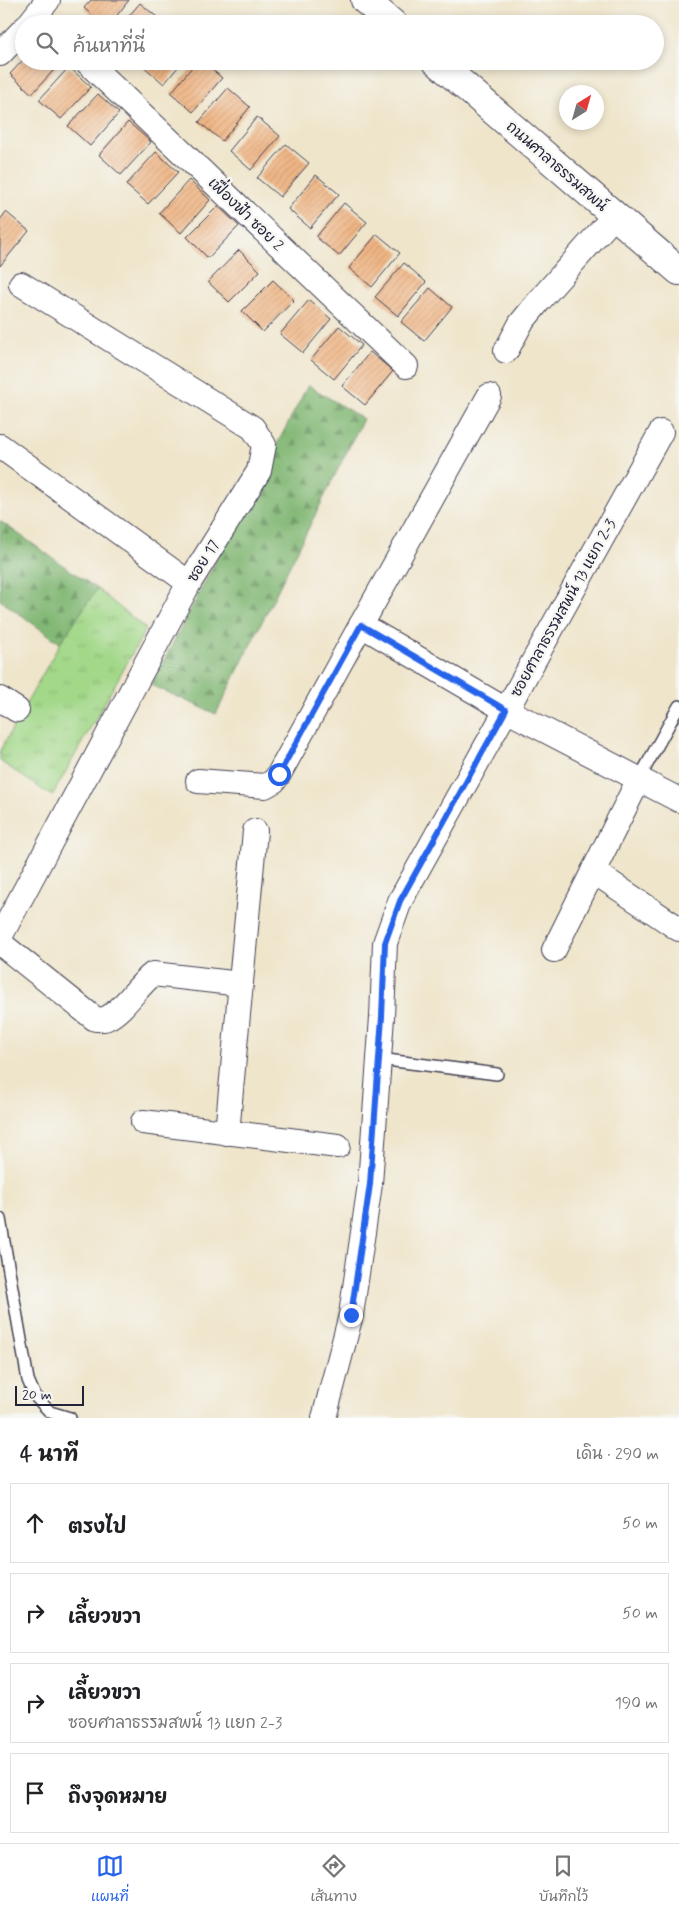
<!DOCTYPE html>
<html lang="th">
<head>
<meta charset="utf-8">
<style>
	:root { --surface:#fff; --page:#f6f6f6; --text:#202124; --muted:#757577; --line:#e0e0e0; --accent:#2563eb }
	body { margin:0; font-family:Mynerve,"Playpen Sans Thai",sans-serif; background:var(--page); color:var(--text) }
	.compass { position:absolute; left:559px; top:85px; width:45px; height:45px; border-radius:50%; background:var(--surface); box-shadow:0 2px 8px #0003; rotate:37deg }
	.scale { position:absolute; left:15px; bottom:12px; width:69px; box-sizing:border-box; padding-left:5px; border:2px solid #22223b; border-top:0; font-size:14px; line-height:18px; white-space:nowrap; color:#22223b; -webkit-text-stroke:4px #f6f6f2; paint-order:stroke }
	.stop { position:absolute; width:15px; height:15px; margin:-11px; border:4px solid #2563eb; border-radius:50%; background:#fff }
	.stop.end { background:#2563eb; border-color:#fff; box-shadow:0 1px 5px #0008 }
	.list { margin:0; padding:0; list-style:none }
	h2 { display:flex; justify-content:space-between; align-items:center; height:65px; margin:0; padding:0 20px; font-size:21px }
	h2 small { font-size:16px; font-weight:400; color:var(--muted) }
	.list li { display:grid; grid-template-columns:32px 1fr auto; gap:15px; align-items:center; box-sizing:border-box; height:80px; margin:0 10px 10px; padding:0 10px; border:1px solid var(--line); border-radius:0px }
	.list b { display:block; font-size:19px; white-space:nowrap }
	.list p { margin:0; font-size:16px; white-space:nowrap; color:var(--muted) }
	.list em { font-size:16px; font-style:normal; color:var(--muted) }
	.icon { flex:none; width:28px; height:28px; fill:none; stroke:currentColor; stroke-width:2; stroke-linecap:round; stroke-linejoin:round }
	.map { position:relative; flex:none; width:679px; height:1418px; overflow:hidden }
	.search { position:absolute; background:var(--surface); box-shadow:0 2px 8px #0003; left:15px; right:15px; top:15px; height:55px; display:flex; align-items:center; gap:12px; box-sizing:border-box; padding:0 18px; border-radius:28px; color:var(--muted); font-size:19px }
	.sheet { height:425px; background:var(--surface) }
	nav { display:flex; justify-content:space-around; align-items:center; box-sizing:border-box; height:70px; border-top:1px solid var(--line); background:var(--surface); font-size:14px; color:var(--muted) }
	nav a { display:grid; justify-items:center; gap:2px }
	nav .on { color:var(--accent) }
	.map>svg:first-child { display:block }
	.forest { fill:url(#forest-firs); stroke:#526d58 }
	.park { fill:url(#park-tufts); stroke:#627d62 }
	.building { fill:url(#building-hatch) }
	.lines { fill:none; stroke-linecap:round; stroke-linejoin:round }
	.lane-casing { stroke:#413f51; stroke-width:14 }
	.street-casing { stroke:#413f51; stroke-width:26 }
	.secondary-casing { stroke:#413f51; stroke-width:30 }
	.lane { stroke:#fff; stroke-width:11 }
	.street { stroke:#fff; stroke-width:24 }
	.secondary { stroke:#fff; stroke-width:28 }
	.route { stroke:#2563eb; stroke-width:6 }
	.labels { text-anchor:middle; stroke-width:5; stroke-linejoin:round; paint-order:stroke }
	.street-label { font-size:15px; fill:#22223b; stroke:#f6f6f2 }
</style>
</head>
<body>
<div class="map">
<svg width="679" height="1418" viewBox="0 0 679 1418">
	<defs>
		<pattern id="forest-firs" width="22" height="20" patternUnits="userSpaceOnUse" patternTransform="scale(1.25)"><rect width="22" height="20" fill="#82b875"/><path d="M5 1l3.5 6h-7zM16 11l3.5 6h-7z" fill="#6a9561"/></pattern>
		<pattern id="park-tufts" width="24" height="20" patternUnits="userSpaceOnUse" patternTransform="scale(1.25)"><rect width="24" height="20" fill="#a3d889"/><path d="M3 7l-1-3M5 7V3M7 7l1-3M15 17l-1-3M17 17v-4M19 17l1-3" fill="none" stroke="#8cb977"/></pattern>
		<pattern id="building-hatch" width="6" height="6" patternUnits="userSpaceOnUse" patternTransform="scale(1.25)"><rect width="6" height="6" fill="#f0b685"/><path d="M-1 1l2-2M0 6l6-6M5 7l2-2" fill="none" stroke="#ce9c74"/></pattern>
	</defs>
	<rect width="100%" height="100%" fill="#f6f6f2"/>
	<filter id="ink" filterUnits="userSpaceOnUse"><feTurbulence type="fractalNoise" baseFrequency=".02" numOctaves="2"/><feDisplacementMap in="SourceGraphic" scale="10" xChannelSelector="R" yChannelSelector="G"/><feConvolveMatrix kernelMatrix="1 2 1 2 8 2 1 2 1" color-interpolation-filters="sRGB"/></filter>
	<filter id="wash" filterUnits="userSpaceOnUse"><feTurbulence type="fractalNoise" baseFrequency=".0096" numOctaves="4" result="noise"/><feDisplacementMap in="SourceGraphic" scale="20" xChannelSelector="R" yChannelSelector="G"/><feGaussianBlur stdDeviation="1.12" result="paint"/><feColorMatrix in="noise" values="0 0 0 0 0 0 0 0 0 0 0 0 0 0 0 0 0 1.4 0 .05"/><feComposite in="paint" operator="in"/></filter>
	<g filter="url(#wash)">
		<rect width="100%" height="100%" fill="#efe5cb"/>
		<g class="forest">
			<polygon points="308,385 363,419 216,714 151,685"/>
			<polygon points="0,521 97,589 60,643 0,600"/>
		</g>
		<polygon class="park" points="97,589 146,629 52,796 0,761 0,751 60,643"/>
		<g id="blocks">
			<g class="building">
				<polygon points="91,0 129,0 110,24 102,24 84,8"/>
				<polygon points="140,3 163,22 161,24 122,24"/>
				<polygon points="24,59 24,61 62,61 32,94 10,74"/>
				<polygon points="145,61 183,61 164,84 142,65"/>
				<polygon points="197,61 202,61 222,78 193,112 171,93"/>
				<polygon points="69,67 91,87 61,119 39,100"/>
				<polygon points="228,88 250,107 222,141 199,122"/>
				<polygon points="98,94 119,113 90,146 68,126"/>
				<polygon points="257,117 280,136 251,170 229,151"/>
				<polygon points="128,122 151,142 121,175 99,155"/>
				<polygon points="286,144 309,163 280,197 257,178"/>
				<polygon points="156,152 178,172 148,204 126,185"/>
				<polygon points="316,175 339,194 310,228 288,209"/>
				<polygon points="189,180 210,200 181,233 159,213"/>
				<polygon points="344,203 367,222 339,256 316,237"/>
				<polygon points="218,206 239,226 208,258 187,237"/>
				<polygon points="6,212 29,231 0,266 0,220"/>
				<polygon points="377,234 400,253 372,287 349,268"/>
				<polygon points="239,250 260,271 229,302 208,282"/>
				<polygon points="404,263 426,282 398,316 375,297"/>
				<polygon points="273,280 294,300 263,332 242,311"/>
				<polygon points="430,288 452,307 424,341 401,322"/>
				<polygon points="309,300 331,319 303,353 280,334"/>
				<polygon points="339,326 362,345 334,379 311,360"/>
				<polygon points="370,352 393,371 365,405 342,386"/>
			</g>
		</g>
	</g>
	<g filter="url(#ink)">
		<use href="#blocks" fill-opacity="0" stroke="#413f51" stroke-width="1"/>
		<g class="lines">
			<defs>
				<g id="lane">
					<polyline points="639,779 679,706"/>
					<polyline points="379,1059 497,1074"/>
					<polyline points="0,1219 28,1380 35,1396 50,1412 70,1418"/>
				</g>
				<g id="street">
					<polyline points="29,24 48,0"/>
					<polyline points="0,54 24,29"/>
					<polyline points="86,61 406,366"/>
					<polyline points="506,351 521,323 539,301 614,216"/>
					<polyline points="489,396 361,625 506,710 679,800"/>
					<polyline points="0,446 189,583"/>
					<polyline points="0,699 17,710"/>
					<polyline points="198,781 265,786 274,781 279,774 361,625"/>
					<polyline points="593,871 679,929"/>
					<polyline points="0,937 189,583 259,471 264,445 253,428 21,284"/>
					<path d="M0,943L95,1019C99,1019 104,1020 107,1018C124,1010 137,986 153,974L241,984"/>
					<polyline points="554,950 639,779"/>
					<polyline points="143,1122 338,1146"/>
					<polyline points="227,1133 255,831"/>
					<polyline points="324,1418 351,1315 370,1184 382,1017 385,943 400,901 661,432"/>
				</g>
				<g id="secondary">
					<polyline points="365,0 393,24"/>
					<polyline points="436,61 679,271"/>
				</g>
			</defs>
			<use href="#lane" class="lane-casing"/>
			<use href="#street" class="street-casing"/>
			<use href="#secondary" class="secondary-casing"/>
			<use href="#lane" class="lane"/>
			<use href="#street" class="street"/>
			<use href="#secondary" class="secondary"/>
		</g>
	</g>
	<g class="lines" filter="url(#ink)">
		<polyline class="route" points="279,774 361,625 506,710 400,901 385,943 382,1017 370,1184 351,1315"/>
	</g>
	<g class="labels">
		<g class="street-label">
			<text transform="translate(557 166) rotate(41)" y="5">ถนนศาลาธรรมสพน์</text>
			<text transform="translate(246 214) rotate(44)" y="5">เฟื่องฟ้า ซอย 2</text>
			<text transform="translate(203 561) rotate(-58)" y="5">ซอย 17</text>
			<text transform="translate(563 608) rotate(-61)" y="5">ซอยศาลาธรรมสพน์ 13 แยก 2-3</text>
		</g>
	</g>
</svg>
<svg class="compass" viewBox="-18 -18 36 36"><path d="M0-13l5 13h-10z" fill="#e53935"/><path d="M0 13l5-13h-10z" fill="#757577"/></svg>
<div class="scale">20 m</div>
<div class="stop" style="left:279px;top:774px"></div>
<div class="stop end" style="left:351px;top:1315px"></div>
<div class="search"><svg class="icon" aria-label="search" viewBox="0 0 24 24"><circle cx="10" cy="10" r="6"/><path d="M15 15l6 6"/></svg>ค้นหาที่นี่</div>
</div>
<section class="sheet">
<h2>4 นาที<small>เดิน · 290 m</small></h2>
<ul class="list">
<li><svg class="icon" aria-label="ahead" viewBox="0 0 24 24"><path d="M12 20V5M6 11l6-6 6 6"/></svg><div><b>ตรงไป</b></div><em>50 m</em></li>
<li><svg class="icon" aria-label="right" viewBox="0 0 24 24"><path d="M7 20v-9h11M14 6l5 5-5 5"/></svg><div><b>เลี้ยวขวา</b></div><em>50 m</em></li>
<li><svg class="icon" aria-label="right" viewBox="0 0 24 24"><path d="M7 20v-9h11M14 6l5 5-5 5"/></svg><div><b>เลี้ยวขวา</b><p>ซอยศาลาธรรมสพน์ 13 แยก 2-3</p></div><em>190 m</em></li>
<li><svg class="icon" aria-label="arrive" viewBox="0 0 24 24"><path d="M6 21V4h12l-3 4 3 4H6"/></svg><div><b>ถึงจุดหมาย</b></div></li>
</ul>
</section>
<nav>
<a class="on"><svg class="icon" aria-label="map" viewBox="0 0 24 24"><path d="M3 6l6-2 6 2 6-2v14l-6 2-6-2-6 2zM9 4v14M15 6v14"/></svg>แผนที่</a>
<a><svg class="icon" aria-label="directions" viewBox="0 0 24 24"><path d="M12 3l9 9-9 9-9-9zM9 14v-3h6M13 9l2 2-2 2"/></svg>เส้นทาง</a>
<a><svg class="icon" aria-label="saved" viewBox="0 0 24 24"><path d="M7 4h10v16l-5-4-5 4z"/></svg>บันทึกไว้</a>
</nav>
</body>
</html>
